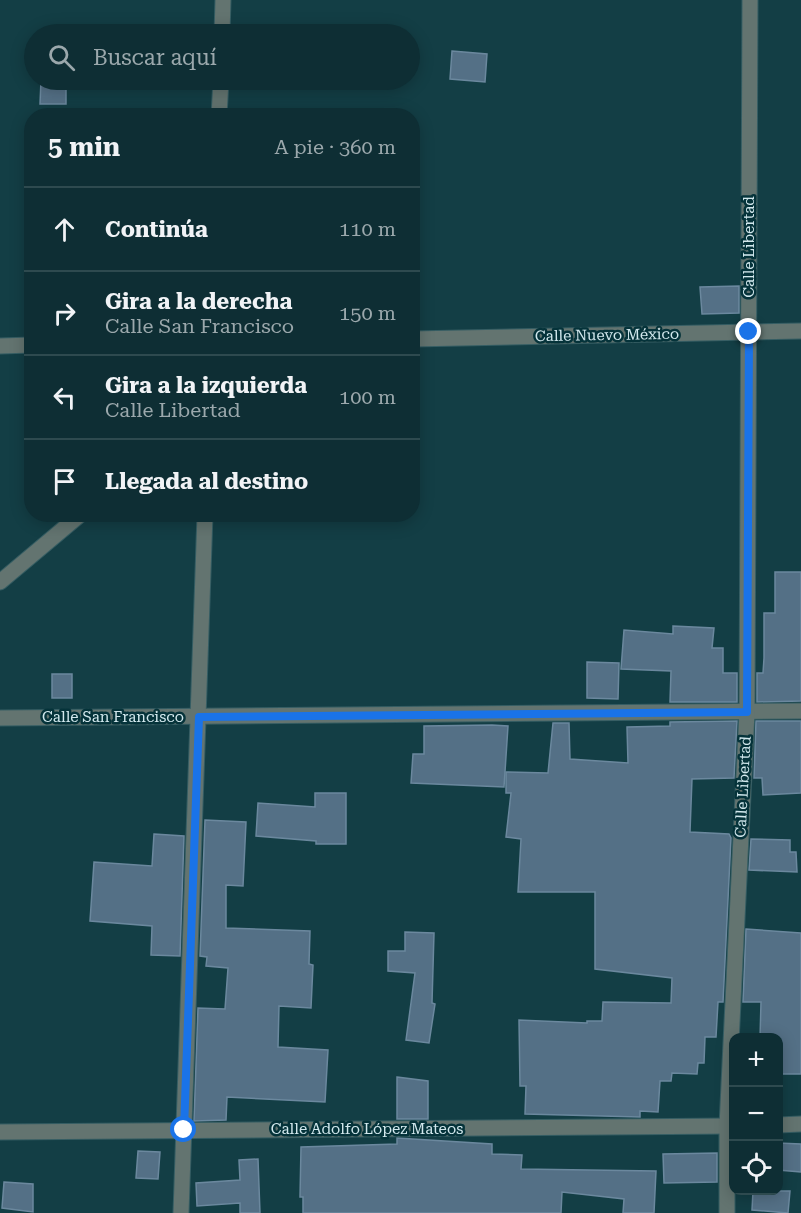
<!DOCTYPE html>
<html lang="es">
<head>
<meta charset="utf-8">
<style>
	:root { --surface:#0e2e34; --page:#17363c; --text:#f1f3f6; --muted:#9ba8ac; --line:#2e4a4f }
	body { margin:0; font-family:"Roboto Serif",serif; background:var(--page); color:var(--text) }
	.controls { position:absolute; right:18px; bottom:18px; display:grid; overflow:hidden; border-radius:12px; box-shadow:0 3px 15px #0003 }
	.controls button { width:54px; height:54px; display:grid; place-items:center; padding:0; border:0; border-bottom:2px solid var(--line); background:var(--surface); color:var(--text); font:30px sans-serif }
	.stop { position:absolute; width:18px; height:18px; margin:-14px; border:4px solid #1a73e8; border-radius:50%; background:#fff }
	.stop.end { background:#1a73e8; border-color:#fff; box-shadow:0 2px 6px #0008 }
	.list { margin:0; padding:0; list-style:none }
	h2 { display:flex; justify-content:space-between; align-items:center; height:78px; margin:0; padding:0 24px; font-size:26px }
	h2 small { font-size:20px; font-weight:400; color:var(--muted) }
	.list li { display:grid; grid-template-columns:39px 1fr auto; gap:18px; align-items:center; box-sizing:border-box; height:84px; padding:0 24px; border-top:2px solid var(--line) }
	.list b { display:block; font-size:22px; white-space:nowrap }
	.list p { margin:0; font-size:20px; white-space:nowrap; color:var(--muted) }
	.list em { font-size:20px; font-style:normal; color:var(--muted) }
	.icon { flex:none; width:33px; height:33px; fill:none; stroke:currentColor; stroke-width:2; stroke-linecap:round; stroke-linejoin:round }
	.map { position:relative; flex:none; width:801px; height:1213px; overflow:hidden }
	.search { position:absolute; background:var(--surface); box-shadow:0 3px 15px #0003; left:24px; top:24px; width:396px; height:66px; display:flex; align-items:center; gap:15px; box-sizing:border-box; padding:0 21px; border-radius:33px; color:var(--muted); font-size:22px }
	.panel { position:absolute; background:var(--surface); box-shadow:0 3px 15px #0003; left:24px; top:108px; width:396px; height:414px; border-radius:24px }
	.map>svg:first-child { display:block }
	.building { fill:#547086; stroke:#6b889e; stroke-width:1.5 }
	.lines { fill:none; stroke-linecap:round; stroke-linejoin:round }
	.minor-casing { stroke:#355d63; stroke-width:17 }
	.minor { stroke:#637470; stroke-width:15 }
	.route { stroke:#1a73e8; stroke-width:8 }
	.labels { text-anchor:middle; stroke-width:5; stroke-linejoin:round; paint-order:stroke }
	.street-label { font-size:15px; fill:#d2e8ed; stroke:#05333a }
</style>
</head>
<body>
<div class="map">
<svg width="801" height="1213" viewBox="0 0 801 1213">
	<rect width="100%" height="100%" fill="#133e45"/>
	<g class="building">
		<polygon points="452,51 487,54 485,82 450,79"/>
		<polygon points="41,80 66,80 66,104 40,104"/>
		<polygon points="739,286 739,313 702,314 700,287"/>
		<polygon points="775,572 801,572 801,701 757,702 757,673 763,673 764,658 764,613 775,613"/>
		<polygon points="673,626 714,628 712,648 723,648 723,673 737,673 737,702 670,702 671,671 621,669 624,630 673,634"/>
		<polygon points="587,662 619,663 618,699 587,698"/>
		<rect x="52" y="674" width="20" height="24"/>
		<polygon points="737,721 734,778 692,779 690,832 729,834 731,838 723,1002 718,1002 716,1037 705,1037 704,1063 698,1063 697,1074 672,1073 671,1081 660,1081 658,1112 640,1111 640,1117 525,1114 526,1086 520,1086 519,1020 587,1023 587,1021 602,1021 603,1002 671,1003 672,978 595,969 595,892 518,892 521,839 506,837 511,793 506,793 506,772 548,773 553,723 569,723 570,759 628,763 627,727 670,726 670,722"/>
		<polygon points="756,721 801,721 801,793 763,795 762,778 754,778"/>
		<polygon points="492,725 508,726 504,787 411,783 413,754 424,754 424,726"/>
		<polygon points="315,793 346,793 346,844 316,844 316,841 256,836 258,803 315,807"/>
		<polygon points="205,820 246,822 243,886 226,885 226,928 310,931 309,964 313,965 311,1008 279,1006 278,1047 328,1050 325,1102 227,1097 226,1120 194,1121 198,1008 225,1009 228,968 206,966 207,957 200,956"/>
		<polygon points="154,834 184,836 180,956 151,955 152,926 90,921 94,862 152,866"/>
		<polygon points="751,839 790,840 790,852 796,852 797,872 749,870"/>
		<polygon points="746,929 801,933 801,1074 778,1074 778,1038 760,1038 761,1002 743,1002"/>
		<polygon points="405,932 434,933 432,1003 435,1004 429,1043 406,1040 415,973 388,971 388,951 405,951"/>
		<polygon points="397,1077 428,1081 428,1119 397,1119"/>
		<polygon points="397,1138 492,1144 492,1154 522,1155 521,1169 656,1171 654,1213 623,1213 624,1199 562,1192 561,1213 303,1213 303,1197 300,1197 301,1147 397,1144"/>
		<polygon points="778,1143 801,1144 801,1172 778,1170"/>
		<polygon points="138,1151 160,1152 158,1179 136,1178"/>
		<polygon points="717,1153 717,1182 664,1183 663,1154"/>
		<polygon points="258,1159 260,1213 240,1213 240,1203 197,1206 196,1183 240,1180 239,1160"/>
		<polygon points="4,1182 33,1184 33,1212 2,1208"/>
		<polygon points="753,1191 790,1191 788,1213 752,1210"/>
	</g>
	<g class="lines">
		<defs>
			<g id="minor">
				<polyline points="222,34 223,0"/>
				<polyline points="219,116 221,80"/>
				<polyline points="412,339 801,331"/>
				<polyline points="0,346 32,345"/>
				<polyline points="0,582 81,514"/>
				<polyline points="0,718 801,711"/>
				<polyline points="778,1125 801,1124"/>
				<polyline points="0,1132 734,1126"/>
				<polyline points="181,1213 205,514"/>
				<polyline points="727,1213 727,1126 747,712 750,0"/>
			</g>
		</defs>
		<use href="#minor" class="minor-casing"/>
		<use href="#minor" class="minor"/>
	</g>
	<g class="lines">
		<polyline class="route" points="184,1130 199,717 747,712 749,332"/>
	</g>
	<g class="labels">
		<g class="street-label">
			<text transform="translate(749 247) rotate(-90)" y="5">Calle Libertad</text>
			<text transform="translate(607 335) rotate(-1)" y="5">Calle Nuevo México</text>
			<text x="113" y="722">Calle San Francisco</text>
			<text transform="translate(743 787) rotate(-87)" y="5">Calle Libertad</text>
			<text x="367" y="1134">Calle Adolfo López Mateos</text>
		</g>
	</g>
</svg>
<div class="controls">
<button>+</button>
<button>−</button>
<button><svg class="icon" aria-label="locate" viewBox="0 0 24 24"><circle cx="12" cy="12" r="6"/><path d="M12 2v4M12 18v4M2 12h4M18 12h4"/></svg></button>
</div>
<div class="stop" style="left:184px;top:1130px"></div>
<div class="stop end" style="left:749px;top:332px"></div>
<div class="search"><svg class="icon" aria-label="search" viewBox="0 0 24 24"><circle cx="10" cy="10" r="6"/><path d="M15 15l6 6"/></svg>Buscar aquí</div>
<section class="panel">
<h2>5 min<small>A pie · 360 m</small></h2>
<ul class="list">
<li><svg class="icon" aria-label="ahead" viewBox="0 0 24 24"><path d="M12 20V5M6 11l6-6 6 6"/></svg><div><b>Continúa</b></div><em>110 m</em></li>
<li><svg class="icon" aria-label="right" viewBox="0 0 24 24"><path d="M7 20v-9h11M14 6l5 5-5 5"/></svg><div><b>Gira a la derecha</b><p>Calle San Francisco</p></div><em>150 m</em></li>
<li><svg class="icon" aria-label="left" viewBox="0 0 24 24"><path d="M17 20v-9H6M10 6l-5 5 5 5"/></svg><div><b>Gira a la izquierda</b><p>Calle Libertad</p></div><em>100 m</em></li>
<li><svg class="icon" aria-label="arrive" viewBox="0 0 24 24"><path d="M6 21V4h12l-3 4 3 4H6"/></svg><div><b>Llegada al destino</b></div></li>
</ul>
</section>
</div>
</body>
</html>
